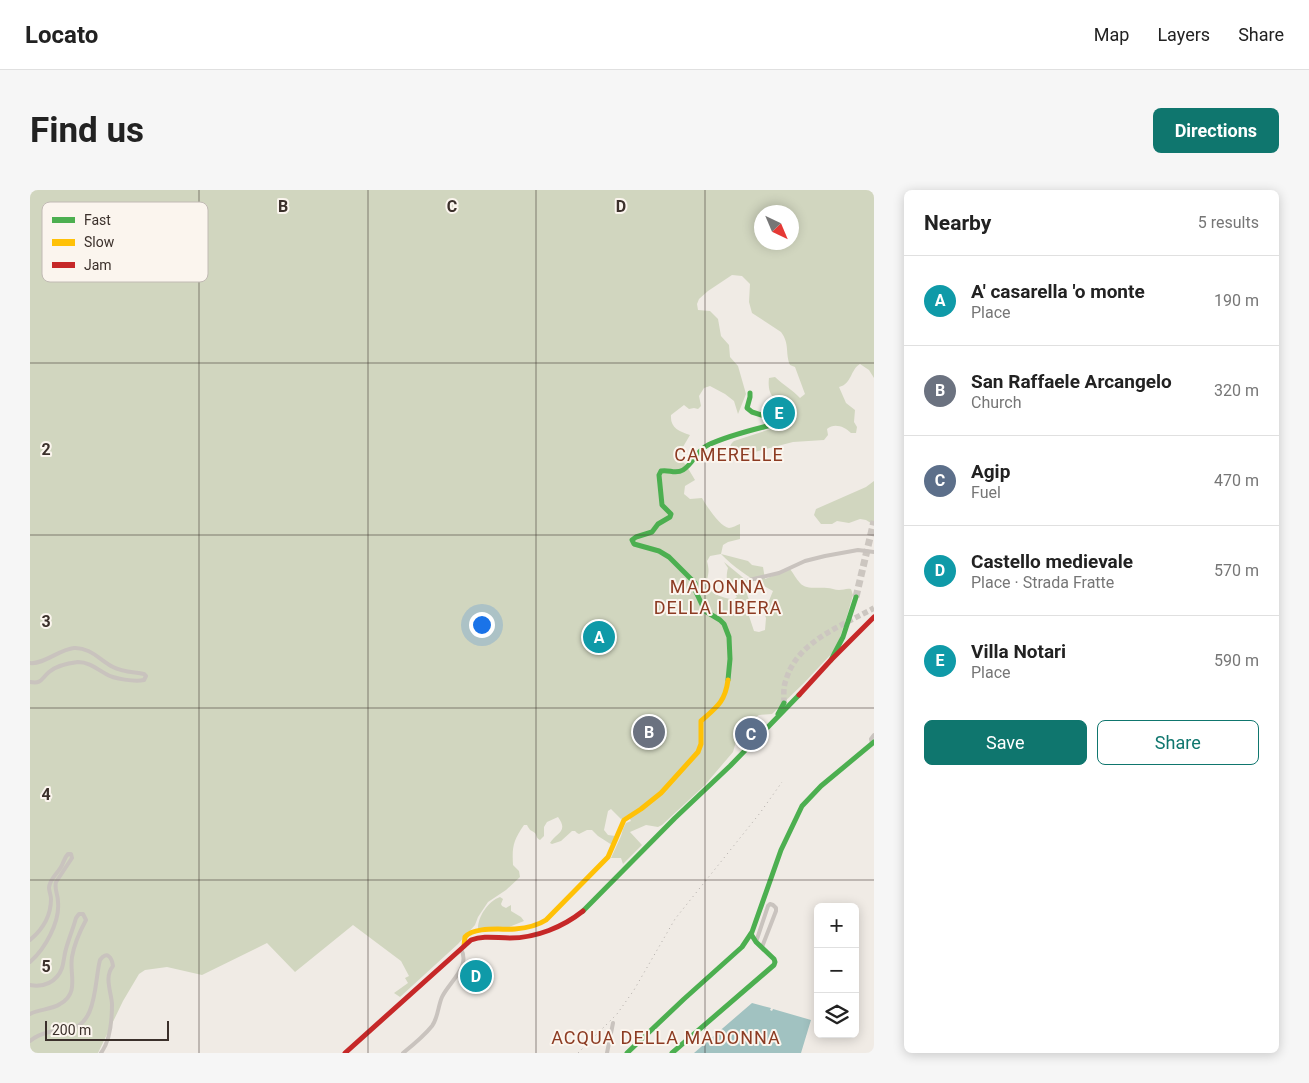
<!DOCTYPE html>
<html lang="en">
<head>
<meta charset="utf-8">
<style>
	:root { --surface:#fff; --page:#f6f6f6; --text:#222; --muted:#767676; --line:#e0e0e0; --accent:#0f766e }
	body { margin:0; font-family:Roboto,sans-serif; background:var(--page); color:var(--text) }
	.controls { position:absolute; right:15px; bottom:15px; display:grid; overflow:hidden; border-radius:8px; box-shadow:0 2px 12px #0003 }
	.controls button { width:45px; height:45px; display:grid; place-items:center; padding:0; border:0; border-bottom:1px solid var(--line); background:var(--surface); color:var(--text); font:25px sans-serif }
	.compass { position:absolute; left:724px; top:15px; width:45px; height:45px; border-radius:50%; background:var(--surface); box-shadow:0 2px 12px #0003; rotate:136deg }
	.scale { position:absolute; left:15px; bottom:12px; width:124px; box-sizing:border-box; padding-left:5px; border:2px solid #3b302b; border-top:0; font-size:14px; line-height:18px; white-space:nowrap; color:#3b302b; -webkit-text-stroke:4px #fbf5ee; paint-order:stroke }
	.you { position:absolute; left:451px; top:434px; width:18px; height:18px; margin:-12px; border:4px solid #fff; border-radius:50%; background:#1a73e8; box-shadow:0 0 0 8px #1a73e833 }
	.badge { display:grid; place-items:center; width:32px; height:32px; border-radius:50%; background:var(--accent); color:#fff; font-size:16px; font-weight:700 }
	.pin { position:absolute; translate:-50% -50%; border:2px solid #fff; box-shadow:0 1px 5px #0006 }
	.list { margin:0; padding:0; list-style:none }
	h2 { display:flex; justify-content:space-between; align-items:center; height:65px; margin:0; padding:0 20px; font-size:21px }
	h2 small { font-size:16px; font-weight:400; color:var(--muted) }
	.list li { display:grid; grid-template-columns:32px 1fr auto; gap:15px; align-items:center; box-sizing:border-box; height:90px; padding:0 20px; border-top:1px solid var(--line) }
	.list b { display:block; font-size:19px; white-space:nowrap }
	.list p { margin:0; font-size:16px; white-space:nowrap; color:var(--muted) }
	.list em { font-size:16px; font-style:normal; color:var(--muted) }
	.actions { display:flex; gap:10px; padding:15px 20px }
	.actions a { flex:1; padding:11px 0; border:1px solid var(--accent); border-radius:8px; text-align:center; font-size:18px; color:var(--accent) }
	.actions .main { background:var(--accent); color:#fff }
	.icon { flex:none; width:28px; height:28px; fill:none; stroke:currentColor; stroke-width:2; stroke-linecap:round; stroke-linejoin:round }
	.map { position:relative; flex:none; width:844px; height:863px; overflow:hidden; border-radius:8px }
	header { display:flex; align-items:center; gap:30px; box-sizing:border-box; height:70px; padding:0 25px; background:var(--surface); border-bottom:1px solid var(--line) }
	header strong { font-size:24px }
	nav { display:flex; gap:28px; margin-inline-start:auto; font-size:18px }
	.intro { display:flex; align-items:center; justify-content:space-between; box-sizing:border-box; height:120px; padding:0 30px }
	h1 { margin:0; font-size:35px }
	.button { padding:12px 22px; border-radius:8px; background:var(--accent); color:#fff; font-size:18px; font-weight:700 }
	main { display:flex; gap:30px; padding:0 30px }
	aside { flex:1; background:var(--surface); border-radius:8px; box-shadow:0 2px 12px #0003 }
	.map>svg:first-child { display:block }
	.green { fill:#d1d6bf; fill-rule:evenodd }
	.water { fill:#a1c2c1 }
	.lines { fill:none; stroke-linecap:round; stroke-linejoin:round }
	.primary-tunnel { stroke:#ccc6c0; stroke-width:5.5; stroke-dasharray:5.5 3; stroke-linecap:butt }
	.highway-tunnel { stroke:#ccc6c0; stroke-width:7; stroke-dasharray:7 3.5; stroke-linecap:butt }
	.street { stroke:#c9c3be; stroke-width:4 }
	.fast { stroke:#4caf50; stroke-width:5 }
	.slow { stroke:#ffc107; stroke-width:5 }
	.jam { stroke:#c62828; stroke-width:5 }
	.rail { stroke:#b1aca8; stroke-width:1; stroke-dasharray:1 4; stroke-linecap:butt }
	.grid { fill:none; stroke:#3b302b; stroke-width:1; stroke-opacity:0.55 }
	.labels { text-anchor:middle; stroke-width:4; stroke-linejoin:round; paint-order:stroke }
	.neighbourhood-label { font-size:18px; letter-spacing:1px; fill:#8c3b22; stroke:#fbf5ee }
	.key { fill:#fbf5ee; stroke:#c1bab4; stroke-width:1 }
	.key-label { font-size:14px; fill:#3b302b }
	.grid-label { font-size:16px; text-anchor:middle; font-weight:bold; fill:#3b302b; stroke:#fbf5ee; stroke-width:4; stroke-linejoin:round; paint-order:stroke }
</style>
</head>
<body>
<header>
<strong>Locato</strong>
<nav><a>Map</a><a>Layers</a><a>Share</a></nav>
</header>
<div class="intro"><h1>Find us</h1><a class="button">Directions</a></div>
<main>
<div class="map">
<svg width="844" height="863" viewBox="0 0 844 863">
	<rect width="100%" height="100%" fill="#f0ebe5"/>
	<g class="green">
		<path d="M0,0H844V188L839,180L830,174C820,180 822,194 809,197L816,213L825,220L824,232L827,237L826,243H821C814,236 804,233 797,239L798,245L794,250L763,252L717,264L702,265C699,259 699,255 704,251L750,236L760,229L764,218L756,209H745C739,204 738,196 739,188L745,187C753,195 763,200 770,208L775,204L765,177L760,175C755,163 760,154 751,142L722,123L719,112L720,94L712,86L702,85L678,101L669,109L667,114L668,120L680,121L688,129L691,146L699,155L700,167L708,176L716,204L708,224L704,211L695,204L680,196L674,198L669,206L671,216L668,219L664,218L659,219L654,215L641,225C640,238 649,241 660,245L650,262L648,267L656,275L665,290L655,296L654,304L660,309L672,308C676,315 690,337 699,338C702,338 707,335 710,334V349L698,352L693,355L691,364L718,371L722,375L733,377L735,389L760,379C764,384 766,389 770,393C776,400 788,397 797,398C801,398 805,400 809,400C814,400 816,398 821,399L823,405L817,426L809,450L805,460L774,493L742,524L729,525L714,535L707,548L703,562L674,596L632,635L628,637L616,635L600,642L612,655L593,674L591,668H581L591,646L593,639L596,633L601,631L598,625L591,629L581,619L578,621L574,640L578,645L585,646L586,648L582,655L568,646L562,640H557L549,644L547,643L545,641H542L531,651L522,654L520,653C526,643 539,642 528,627L517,632L514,637V646L510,650C506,648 507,646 505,643C501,640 500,641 497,635H494C483,651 482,657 483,675L489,681L490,687L476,700L458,712L448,727L445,735L428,754L370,807L364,803L378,793L375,788L379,786L371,771L323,735L265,782L237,753L172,785L137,777L115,780L109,784L93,811L68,863H0ZM732,22H762V52H732ZM691,364C705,379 725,391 743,401L734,423L736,428L735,440L729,442L724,441L716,417L719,410L716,401L722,395V394L717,391L694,372L698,378C696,385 696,394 701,400C703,402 705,404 707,407L703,410C693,407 675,404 677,390C679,381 679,380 677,371L680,366Z"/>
		<polygon points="844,291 844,335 836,330 830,329 819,333 807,331 802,334 791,334 784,325 786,319 836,297"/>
		<path d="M470,707L473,709L471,714L472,716L476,718L481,715V721L491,727L494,731L479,737L448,738C448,727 458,711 470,707Z"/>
	</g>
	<polygon class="water" points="722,813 741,818 740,820 742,821 743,819 781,830 771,863 664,863"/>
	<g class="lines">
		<path class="primary-tunnel" d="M754,513C754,505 753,497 756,490C767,451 812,436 844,418"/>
		<polyline class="highway-tunnel" points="826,407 844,331"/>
		<g class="street">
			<polyline points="719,390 749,383 775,371 795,366 828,360 844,362"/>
			<path d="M0,473C13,475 30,459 44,458C60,457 71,471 83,477C92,482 104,482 114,484L116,486L114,490C105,492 84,489 76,484C67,479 59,472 48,472C39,473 26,476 19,482C11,489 12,494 0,492"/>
			<polyline points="842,553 841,549 844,545"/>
			<path d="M0,750C12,740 21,726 21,709C21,705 19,701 19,698C19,690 27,684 31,677C34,672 34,668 38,664H41L42,668L26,692C24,699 28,704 28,712C30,732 15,759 0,772"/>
			<polyline points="726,752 738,716 740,714 743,715 746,718 746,721 732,757"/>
			<path d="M0,795C13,798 27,792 32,778C34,772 34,765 36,759C39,748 43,739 46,728L49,724H53L56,730C50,741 44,755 42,767C39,784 50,803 30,814C21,820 9,819 0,824"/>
			<path d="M0,851C11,842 23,841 36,840C68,837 64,792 70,770C77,760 82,768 83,776C74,787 81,801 82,814C82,829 80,851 71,863"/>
			<path d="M373,863C383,855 394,846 402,836C408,828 408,816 412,807C419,792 441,777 431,759"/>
			<polyline points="577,863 583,833"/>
		</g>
		<g class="fast">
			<polyline points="801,470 813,447 826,407"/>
			<path d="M698,490L700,469L699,447L694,434L690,430L675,421L666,402L665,393L639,367L629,361L604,354L602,350L606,347L622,342L628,334L640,327L641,324L632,315L629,285L631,281C639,279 645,285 653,280C663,274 667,260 678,255C699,245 722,240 745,234L746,232L744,229L722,222L717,218L720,207V203"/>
			<polyline points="748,524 754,513"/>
			<polyline points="553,721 645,628 700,576 769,505"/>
			<polyline points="597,863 654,809 712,757 722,742 751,660 772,616 791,596 844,552"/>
			<polyline points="642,863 744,775 745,772 744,769 726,752 721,744"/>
		</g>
		<path class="slow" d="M434,756L435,747C445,736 471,740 485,739C496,738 507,736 516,730L578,667L594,630L611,619L631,603L668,562L671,554V531C687,517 695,512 698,490"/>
		<g class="jam">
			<polyline points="769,505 801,470 844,427"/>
			<path d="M315,863L441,750C454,745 466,748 480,748C506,748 533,737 553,721"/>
		</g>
		<polyline class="rail" points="548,863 587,824 604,800 645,729 730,623 752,592"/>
	</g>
	<path class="grid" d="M169,0V863M338,0V863M506,0V863M675,0V863M0,173H844M0,345H844M0,518H844M0,690H844"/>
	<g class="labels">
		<g class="neighbourhood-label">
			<text x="699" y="271">CAMERELLE</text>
			<text x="688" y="403">MADONNA<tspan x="688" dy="21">DELLA LIBERA</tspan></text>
			<text x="636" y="854">ACQUA DELLA MADONNA</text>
		</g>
	</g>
	<rect x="12" y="12" width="166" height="80" rx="8" class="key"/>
	<rect x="22" y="27" width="23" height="6" fill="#4caf50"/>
	<rect x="22" y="49" width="23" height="7" fill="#ffc107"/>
	<rect x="22" y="72" width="23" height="6" fill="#c62828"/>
	<g class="key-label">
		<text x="54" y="35">Fast</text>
		<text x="54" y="57">Slow</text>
		<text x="54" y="80">Jam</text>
	</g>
	<g class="grid-label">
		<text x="253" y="22">B</text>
		<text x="422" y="22">C</text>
		<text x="591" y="22">D</text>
		<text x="16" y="265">2</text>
		<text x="16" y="437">3</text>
		<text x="16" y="610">4</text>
		<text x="16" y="782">5</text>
	</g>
</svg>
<div class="controls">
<button>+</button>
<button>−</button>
<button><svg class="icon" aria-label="layers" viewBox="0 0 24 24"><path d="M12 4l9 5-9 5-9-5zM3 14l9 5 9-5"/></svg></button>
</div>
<svg class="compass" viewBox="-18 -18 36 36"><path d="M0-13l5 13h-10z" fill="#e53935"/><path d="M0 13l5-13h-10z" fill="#767676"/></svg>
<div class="scale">200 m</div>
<div class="you"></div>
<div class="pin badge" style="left:569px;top:447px;background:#0f9aa8">A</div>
<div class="pin badge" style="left:619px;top:542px;background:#6b7280">B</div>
<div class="pin badge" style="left:721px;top:544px;background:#5c6f8a">C</div>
<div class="pin badge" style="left:446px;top:786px;background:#0f9aa8">D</div>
<div class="pin badge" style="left:749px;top:223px;background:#0f9aa8">E</div>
</div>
<aside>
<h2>Nearby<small>5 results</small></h2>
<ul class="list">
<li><span class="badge" style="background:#0f9aa8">A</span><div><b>A' casarella 'o monte</b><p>Place</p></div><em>190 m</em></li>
<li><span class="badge" style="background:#6b7280">B</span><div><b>San Raffaele Arcangelo</b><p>Church</p></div><em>320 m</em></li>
<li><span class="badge" style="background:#5c6f8a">C</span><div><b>Agip</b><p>Fuel</p></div><em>470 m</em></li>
<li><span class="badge" style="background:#0f9aa8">D</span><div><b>Castello medievale</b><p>Place · Strada Fratte</p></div><em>570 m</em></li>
<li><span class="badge" style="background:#0f9aa8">E</span><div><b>Villa Notari</b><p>Place</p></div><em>590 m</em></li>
</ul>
<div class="actions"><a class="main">Save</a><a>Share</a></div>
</aside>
</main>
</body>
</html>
